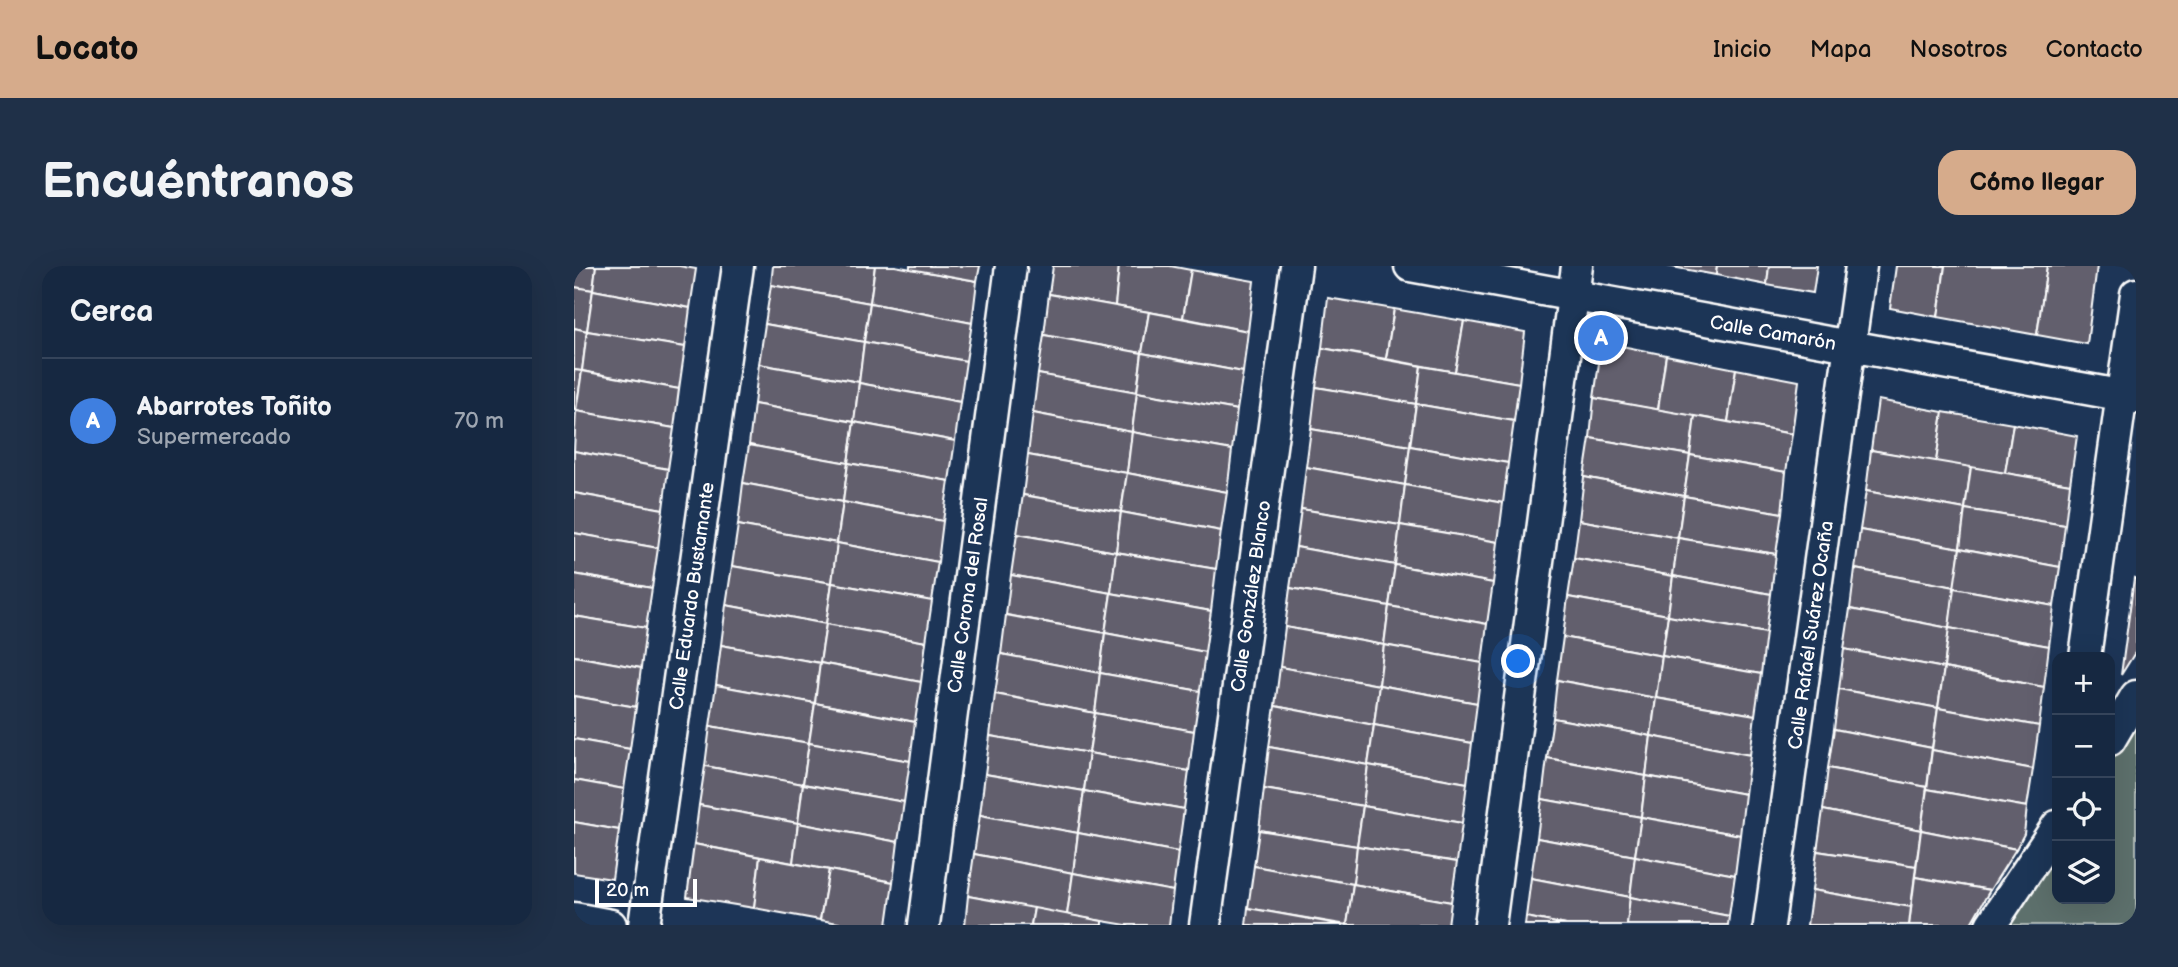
<!DOCTYPE html>
<html lang="es">
<head>
<meta charset="utf-8">
<style>
	:root { --surface:#162841; --page:#1f3048; --text:#f1f3f6; --muted:#9ea6b1; --line:#35445a; --accent:#d6ab8b }
	body { margin:0; font-family:"Balsamiq Sans",sans-serif; background:var(--page); color:var(--text) }
	.controls { position:absolute; right:21px; bottom:21px; display:grid; overflow:hidden; border-radius:14px; box-shadow:0 7px 28px #0002 }
	.controls button { width:63px; height:63px; display:grid; place-items:center; padding:0; border:0; border-bottom:2px solid var(--line); background:var(--surface); color:var(--text); font:35px sans-serif }
	.scale { position:absolute; left:21px; bottom:18px; width:102px; box-sizing:border-box; padding-left:7px; border:4px solid #fff; border-top:0; font-size:19px; line-height:24px; white-space:nowrap; color:#fff; -webkit-text-stroke:5px #1d3557; paint-order:stroke }
	.you { position:absolute; left:945px; top:396px; width:24px; height:24px; margin:-18px; border:5px solid #fff; border-radius:50%; background:#1a73e8; box-shadow:0 0 0 10px #1a73e833 }
	.badge { display:grid; place-items:center; width:46px; height:46px; border-radius:50%; background:var(--accent); color:#fff; font-size:23px; font-weight:700 }
	.pin { position:absolute; translate:-50% -50%; border:4px solid #fff; box-shadow:0 2px 7px #0006 }
	.list { margin:0; padding:0; list-style:none }
	h2 { display:flex; justify-content:space-between; align-items:center; height:91px; margin:0; padding:0 28px; font-size:30px }
	h2 small { font-size:23px; font-weight:400; color:var(--muted) }
	.list li { display:grid; grid-template-columns:46px 1fr auto; gap:21px; align-items:center; box-sizing:border-box; height:126px; padding:0 28px; border-top:2px solid var(--line) }
	.list b { display:block; font-size:26px; white-space:nowrap }
	.list p { margin:0; font-size:23px; white-space:nowrap; color:var(--muted) }
	.list em { font-size:23px; font-style:normal; color:var(--muted) }
	.icon { flex:none; width:38px; height:38px; fill:none; stroke:currentColor; stroke-width:2; stroke-linecap:round; stroke-linejoin:round }
	.map { position:relative; flex:none; width:1562px; height:659px; overflow:hidden; border-radius:21px }
	header { display:flex; align-items:center; gap:42px; box-sizing:border-box; height:98px; padding:0 35px; background:var(--accent); color:#111 }
	header strong { font-size:33px }
	nav { display:flex; gap:38px; margin-inline-start:auto; font-size:24px }
	.intro { display:flex; align-items:center; justify-content:space-between; box-sizing:border-box; height:168px; padding:0 42px }
	h1 { margin:0; font-size:49px }
	.button { padding:18px 32px; border-radius:21px; background:var(--accent); color:#111; font-size:24px; font-weight:700 }
	main { display:flex; gap:42px; padding:0 42px }
	aside { flex:1; background:var(--surface); border-radius:21px; box-shadow:0 7px 28px #0002 }
	.map>svg:first-child { display:block }
	.green { fill:#5d706c; stroke:#aeb8b6; stroke-width:2 }
	.building { fill:#625f6d; stroke:#fff; stroke-width:2 }
	.lines { fill:none; stroke-linecap:round; stroke-linejoin:round }
	.street-casing { stroke:#fff; stroke-width:35 }
	.street { stroke:#1d3557; stroke-width:30 }
	.labels { text-anchor:middle; stroke-width:5; stroke-linejoin:round; paint-order:stroke }
	.street-label { font-size:19px; fill:#fff; stroke:#1d3557 }
</style>
</head>
<body>
<header>
<strong>Locato</strong>
<nav><a>Inicio</a><a>Mapa</a><a>Nosotros</a><a>Contacto</a></nav>
</header>
<div class="intro"><h1>Encuéntranos</h1><a class="button">Cómo llegar</a></div>
<main>
<aside>
<h2>Cerca<small></small></h2>
<ul class="list">
<li><span class="badge" style="background:#3f7fe0">A</span><div><b>Abarrotes Toñito</b><p>Supermercado</p></div><em>70 m</em></li>
</ul>
</aside>
<div class="map">
<svg width="1562" height="659" viewBox="0 0 1562 659">
	<rect width="100%" height="100%" fill="#1d3557"/>
	<filter id="ink" filterUnits="userSpaceOnUse"><feTurbulence type="fractalNoise" baseFrequency=".0143" numOctaves="2"/><feDisplacementMap in="SourceGraphic" scale="14" xChannelSelector="R" yChannelSelector="G"/><feConvolveMatrix kernelMatrix="1 2 1 2 8 2 1 2 1" color-interpolation-filters="sRGB"/></filter>
	<g filter="url(#ink)">
		<polygon class="green" points="1562,450 1562,659 1430,659 1483,575 1483,633 1536,633 1536,492"/>
		<g class="building">
			<polygon points="0,0 22,0 19,24 0,21"/>
			<polygon points="22,0 105,0 122,3 116,42 19,24"/>
			<polygon points="199,0 301,0 296,37 197,19"/>
			<polygon points="301,0 321,0 403,15 398,57 296,37"/>
			<polygon points="336,0 406,0 403,15 336,3"/>
			<polygon points="479,0 545,0 541,40 475,28"/>
			<polygon points="545,0 596,0 617,4 609,52 541,40"/>
			<polygon points="1093,0 1143,0 1142,9"/>
			<polygon points="1143,0 1195,0 1193,19 1142,9"/>
			<polygon points="1195,0 1243,0 1239,27 1193,19"/>
			<polygon points="1322,0 1371,0 1364,51 1316,42"/>
			<polygon points="1371,0 1473,0 1463,69 1364,51"/>
			<polygon points="1473,0 1523,0 1513,78 1463,69"/>
			<polygon points="617,4 680,15 674,65 609,52"/>
			<polygon points="197,19 296,37 290,76 191,58"/>
			<polygon points="0,21 19,24 13,65 0,62"/>
			<polygon points="19,24 116,42 111,81 13,65"/>
			<polygon points="475,28 575,46 568,87 470,69"/>
			<polygon points="754,32 820,43 812,93 748,82"/>
			<polygon points="296,37 398,57 392,95 290,76"/>
			<polygon points="820,43 890,55 881,106 812,93"/>
			<polygon points="575,46 674,65 669,106 568,87"/>
			<polygon points="890,55 951,66 945,117 881,106"/>
			<polygon points="191,58 290,76 285,116 185,98"/>
			<polygon points="0,62 13,65 8,105 0,104"/>
			<polygon points="13,65 111,81 105,123 8,105"/>
			<polygon points="470,69 568,87 563,126 464,108"/>
			<polygon points="290,76 392,95 386,136 285,117"/>
			<polygon points="1028,76 1092,89 1084,144 1020,132"/>
			<polygon points="748,82 847,100 842,138 742,121"/>
			<polygon points="568,87 669,106 663,144 563,126"/>
			<polygon points="1092,89 1162,103 1154,156 1084,144"/>
			<polygon points="185,98 285,116 280,156 180,138"/>
			<polygon points="847,100 945,117 940,155 842,138"/>
			<polygon points="1162,103 1225,115 1218,168 1154,156"/>
			<polygon points="0,104 8,105 2,145 0,144"/>
			<polygon points="8,105 105,123 100,162 2,145"/>
			<polygon points="464,108 563,126 558,166 459,147"/>
			<polygon points="285,117 386,136 381,175 280,156"/>
			<polygon points="742,121 842,138 836,180 737,163"/>
			<polygon points="563,126 663,144 658,184 558,166"/>
			<polygon points="1020,132 1121,150 1116,189 1016,172"/>
			<polygon points="1304,134 1369,146 1362,196 1297,184"/>
			<polygon points="180,138 280,156 274,197 175,179"/>
			<polygon points="842,138 940,155 934,197 836,180"/>
			<polygon points="2,145 100,162 94,203 0,185"/>
			<polygon points="1369,146 1439,158 1431,207 1362,196"/>
			<polygon points="459,147 558,166 553,207 454,189"/>
			<polygon points="1121,150 1218,168 1212,206 1116,189"/>
			<polygon points="280,156 381,175 375,215 274,197"/>
			<polygon points="1439,158 1503,170 1496,218 1431,207"/>
			<polygon points="737,163 836,180 831,219 732,201"/>
			<polygon points="558,166 658,184 653,226 553,207"/>
			<polygon points="1016,172 1116,189 1110,230 1010,211"/>
			<polygon points="175,179 274,197 269,236 169,217"/>
			<polygon points="836,180 934,197 929,237 831,219"/>
			<polygon points="1297,184 1397,201 1391,243 1292,225"/>
			<polygon points="0,185 94,203 89,243 0,227"/>
			<polygon points="454,189 553,207 547,246 449,229"/>
			<polygon points="1116,189 1212,206 1208,247 1110,230"/>
			<polygon points="274,197 375,215 369,255 269,236"/>
			<polygon points="732,201 831,219 826,259 727,243"/>
			<polygon points="1397,201 1496,218 1491,259 1391,243"/>
			<polygon points="553,207 653,226 647,265 547,246"/>
			<polygon points="1010,211 1110,230 1104,272 1005,254"/>
			<polygon points="169,217 269,236 263,277 164,259"/>
			<polygon points="831,219 929,237 924,276 826,259"/>
			<polygon points="1292,225 1391,243 1386,282 1286,264"/>
			<polygon points="0,227 89,243 84,282 0,267"/>
			<polygon points="449,229 547,246 542,286 443,268"/>
			<polygon points="1110,230 1208,247 1202,288 1104,272"/>
			<polygon points="269,236 369,255 364,296 263,277"/>
			<polygon points="727,243 826,259 821,299 722,281"/>
			<polygon points="1391,243 1491,259 1486,301 1386,282"/>
			<polygon points="547,246 647,265 642,303 542,286"/>
			<polygon points="1005,254 1104,272 1099,310 1000,292"/>
			<polygon points="164,259 263,277 258,317 158,300"/>
			<polygon points="826,259 924,276 919,317 821,299"/>
			<polygon points="1286,264 1386,282 1381,321 1281,303"/>
			<polygon points="0,267 84,282 78,322 0,308"/>
			<polygon points="443,268 542,286 537,327 437,309"/>
			<polygon points="1104,272 1202,288 1197,328 1099,310"/>
			<polygon points="263,277 364,296 358,335 258,317"/>
			<polygon points="722,281 821,299 815,340 716,322"/>
			<polygon points="1386,282 1486,301 1480,340 1380,322"/>
			<polygon points="542,286 642,303 637,345 537,327"/>
			<polygon points="1000,292 1099,310 1094,349 994,331"/>
			<polygon points="821,299 919,317 913,358 815,340"/>
			<polygon points="158,300 258,317 252,358 152,339"/>
			<polygon points="1281,303 1381,321 1375,362 1276,343"/>
			<polygon points="0,308 78,322 72,362 0,350"/>
			<polygon points="437,309 537,327 531,367 432,349"/>
			<polygon points="1099,310 1197,328 1192,367 1094,350"/>
			<polygon points="1560,312 1562,313 1562,385 1547,409"/>
			<polygon points="258,317 358,335 352,376 252,358"/>
			<polygon points="716,322 815,340 810,379 711,361"/>
			<polygon points="1380,322 1480,340 1475,380 1375,362"/>
			<polygon points="537,327 637,345 631,386 531,367"/>
			<polygon points="994,331 1094,349 1088,390 989,371"/>
			<polygon points="152,339 252,358 246,397 147,379"/>
			<polygon points="815,340 913,358 908,397 810,379"/>
			<polygon points="1276,343 1375,362 1370,402 1270,383"/>
			<polygon points="432,349 531,367 526,407 427,388"/>
			<polygon points="0,350 72,362 67,402 0,390"/>
			<polygon points="1094,350 1192,367 1187,408 1088,390"/>
			<polygon points="252,358 352,376 347,416 246,397"/>
			<polygon points="711,361 810,379 805,419 706,401"/>
			<polygon points="1375,362 1475,380 1470,421 1370,402"/>
			<polygon points="531,367 631,386 626,425 526,407"/>
			<polygon points="989,371 1088,390 1082,432 983,414"/>
			<polygon points="147,379 246,397 241,437 142,419"/>
			<polygon points="810,379 908,397 903,437 805,419"/>
			<polygon points="1270,383 1370,402 1364,442 1265,423"/>
			<polygon points="427,388 526,407 521,447 421,428"/>
			<polygon points="0,390 67,402 62,441 0,430"/>
			<polygon points="1088,390 1187,408 1181,449 1082,432"/>
			<polygon points="246,397 347,416 341,456 241,437"/>
			<polygon points="706,401 805,419 800,459 701,440"/>
			<polygon points="1370,402 1470,421 1465,460 1364,442"/>
			<polygon points="526,407 626,425 620,465 521,447"/>
			<polygon points="983,414 1082,432 1077,470 979,452"/>
			<polygon points="142,419 241,437 235,477 136,460"/>
			<polygon points="805,419 903,437 898,477 800,459"/>
			<polygon points="1265,423 1364,442 1358,482 1260,463"/>
			<polygon points="421,428 521,447 515,487 416,470"/>
			<polygon points="0,430 62,441 56,483 0,473"/>
			<polygon points="1082,432 1181,449 1176,489 1077,470"/>
			<polygon points="241,437 341,456 336,495 235,477"/>
			<polygon points="701,440 800,459 794,499 695,481"/>
			<polygon points="1364,442 1465,460 1459,503 1358,484"/>
			<polygon points="521,447 620,465 615,505 515,487"/>
			<polygon points="979,452 1077,470 1072,510 973,492"/>
			<polygon points="800,459 898,477 893,517 794,499"/>
			<polygon points="136,460 235,477 229,518 131,500"/>
			<polygon points="1260,463 1358,482 1353,521 1254,502"/>
			<polygon points="416,470 515,487 510,525 411,508"/>
			<polygon points="1077,470 1176,489 1171,528 1072,510"/>
			<polygon points="0,473 56,483 50,523 0,514"/>
			<polygon points="235,477 336,495 330,536 229,518"/>
			<polygon points="695,481 794,499 789,540 690,523"/>
			<polygon points="1358,484 1459,503 1453,541 1353,523"/>
			<polygon points="515,487 615,505 610,543 510,525"/>
			<polygon points="973,492 1072,510 1067,551 968,533"/>
			<polygon points="794,499 893,517 888,557 789,540"/>
			<polygon points="131,500 229,518 224,557 125,539"/>
			<polygon points="1254,502 1353,521 1347,564 1249,544"/>
			<polygon points="411,508 510,525 504,567 406,549"/>
			<polygon points="1072,510 1171,528 1166,569 1067,551"/>
			<polygon points="0,514 50,523 45,564 0,556"/>
			<polygon points="229,518 330,536 324,576 224,557"/>
			<polygon points="690,523 789,540 783,580 685,564"/>
			<polygon points="1353,523 1453,541 1450,568 1442,583 1347,564"/>
			<polygon points="510,525 610,543 604,586 504,567"/>
			<polygon points="968,533 1067,551 1061,590 963,572"/>
			<polygon points="125,539 224,557 219,597 120,578"/>
			<polygon points="789,540 888,557 883,596 783,580"/>
			<polygon points="1249,544 1347,564 1342,600 1243,585"/>
			<polygon points="406,549 504,567 499,607 400,588"/>
			<polygon points="1067,551 1166,569 1161,609 1061,590"/>
			<polygon points="0,556 45,564 38,613 0,607"/>
			<polygon points="224,557 324,576 319,616 219,597"/>
			<polygon points="685,564 783,580 779,618 680,600"/>
			<polygon points="1347,564 1442,583 1416,624 1341,611"/>
			<polygon points="504,567 604,586 599,625 499,607"/>
			<polygon points="963,572 1061,590 1056,631 957,612"/>
			<polygon points="120,578 186,591 180,642 113,631"/>
			<polygon points="783,580 883,596 877,636 779,618"/>
			<polygon points="1243,585 1342,600 1337,641 1238,624"/>
			<polygon points="400,588 499,607 493,649 394,630"/>
			<polygon points="1061,590 1161,609 1155,650 1056,631"/>
			<polygon points="186,591 255,604 246,654 180,642"/>
			<polygon points="680,600 779,618 773,659 674,642"/>
			<polygon points="255,604 319,616 313,659 277,659 246,654"/>
			<polygon points="499,607 599,625 595,659 552,659 493,649"/>
			<polygon points="1341,611 1416,624 1396,659 1335,659"/>
			<polygon points="957,612 1056,631 1053,659 992,659 952,651"/>
			<polygon points="779,618 877,636 874,659 773,659"/>
			<polygon points="1238,624 1337,641 1335,659 1233,659"/>
			<polygon points="394,630 460,642 457,659 391,659"/>
			<polygon points="1056,631 1155,650 1154,659 1053,659"/>
			<polygon points="460,642 528,655 528,659 457,659"/>
			<polygon points="674,642 769,659 672,659"/>
			<polygon points="952,651 992,659 951,659"/>
		</g>
		<g class="lines">
			<defs>
				<g id="street">
					<polyline points="836,0 1562,132"/>
					<polyline points="1511,391 1562,28"/>
					<polyline points="1536,474 1562,430"/>
					<polyline points="0,652 37,659"/>
					<polyline points="70,659 164,0"/>
					<polyline points="350,659 437,0"/>
					<polyline points="631,659 722,0"/>
					<polyline points="916,659 1003,0"/>
					<polyline points="1195,659 1287,0"/>
					<polyline points="1417,659 1483,560"/>
				</g>
			</defs>
			<use href="#street" class="street-casing"/>
			<use href="#street" class="street"/>
		</g>
	</g>
	<g class="labels">
		<g class="street-label">
			<text transform="translate(1199 66) rotate(10)" y="7">Calle Camarón</text>
			<text transform="translate(393 329) rotate(-82)" y="7">Calle Corona del Rosal</text>
			<text transform="translate(117 330) rotate(-82)" y="7">Calle Eduardo Bustamante</text>
			<text transform="translate(676 330) rotate(-82)" y="7">Calle González Blanco</text>
			<text transform="translate(1236 369) rotate(-82)" y="7">Calle Rafaél Suárez Ocaña</text>
		</g>
	</g>
</svg>
<div class="controls">
<button>+</button>
<button>−</button>
<button><svg class="icon" aria-label="locate" viewBox="0 0 24 24"><circle cx="12" cy="12" r="6"/><path d="M12 2v4M12 18v4M2 12h4M18 12h4"/></svg></button>
<button><svg class="icon" aria-label="layers" viewBox="0 0 24 24"><path d="M12 4l9 5-9 5-9-5zM3 14l9 5 9-5"/></svg></button>
</div>
<div class="scale">20 m</div>
<div class="you"></div>
<div class="pin badge" style="left:1027px;top:72px;background:#3f7fe0">A</div>
</div>
</main>
</body>
</html>
